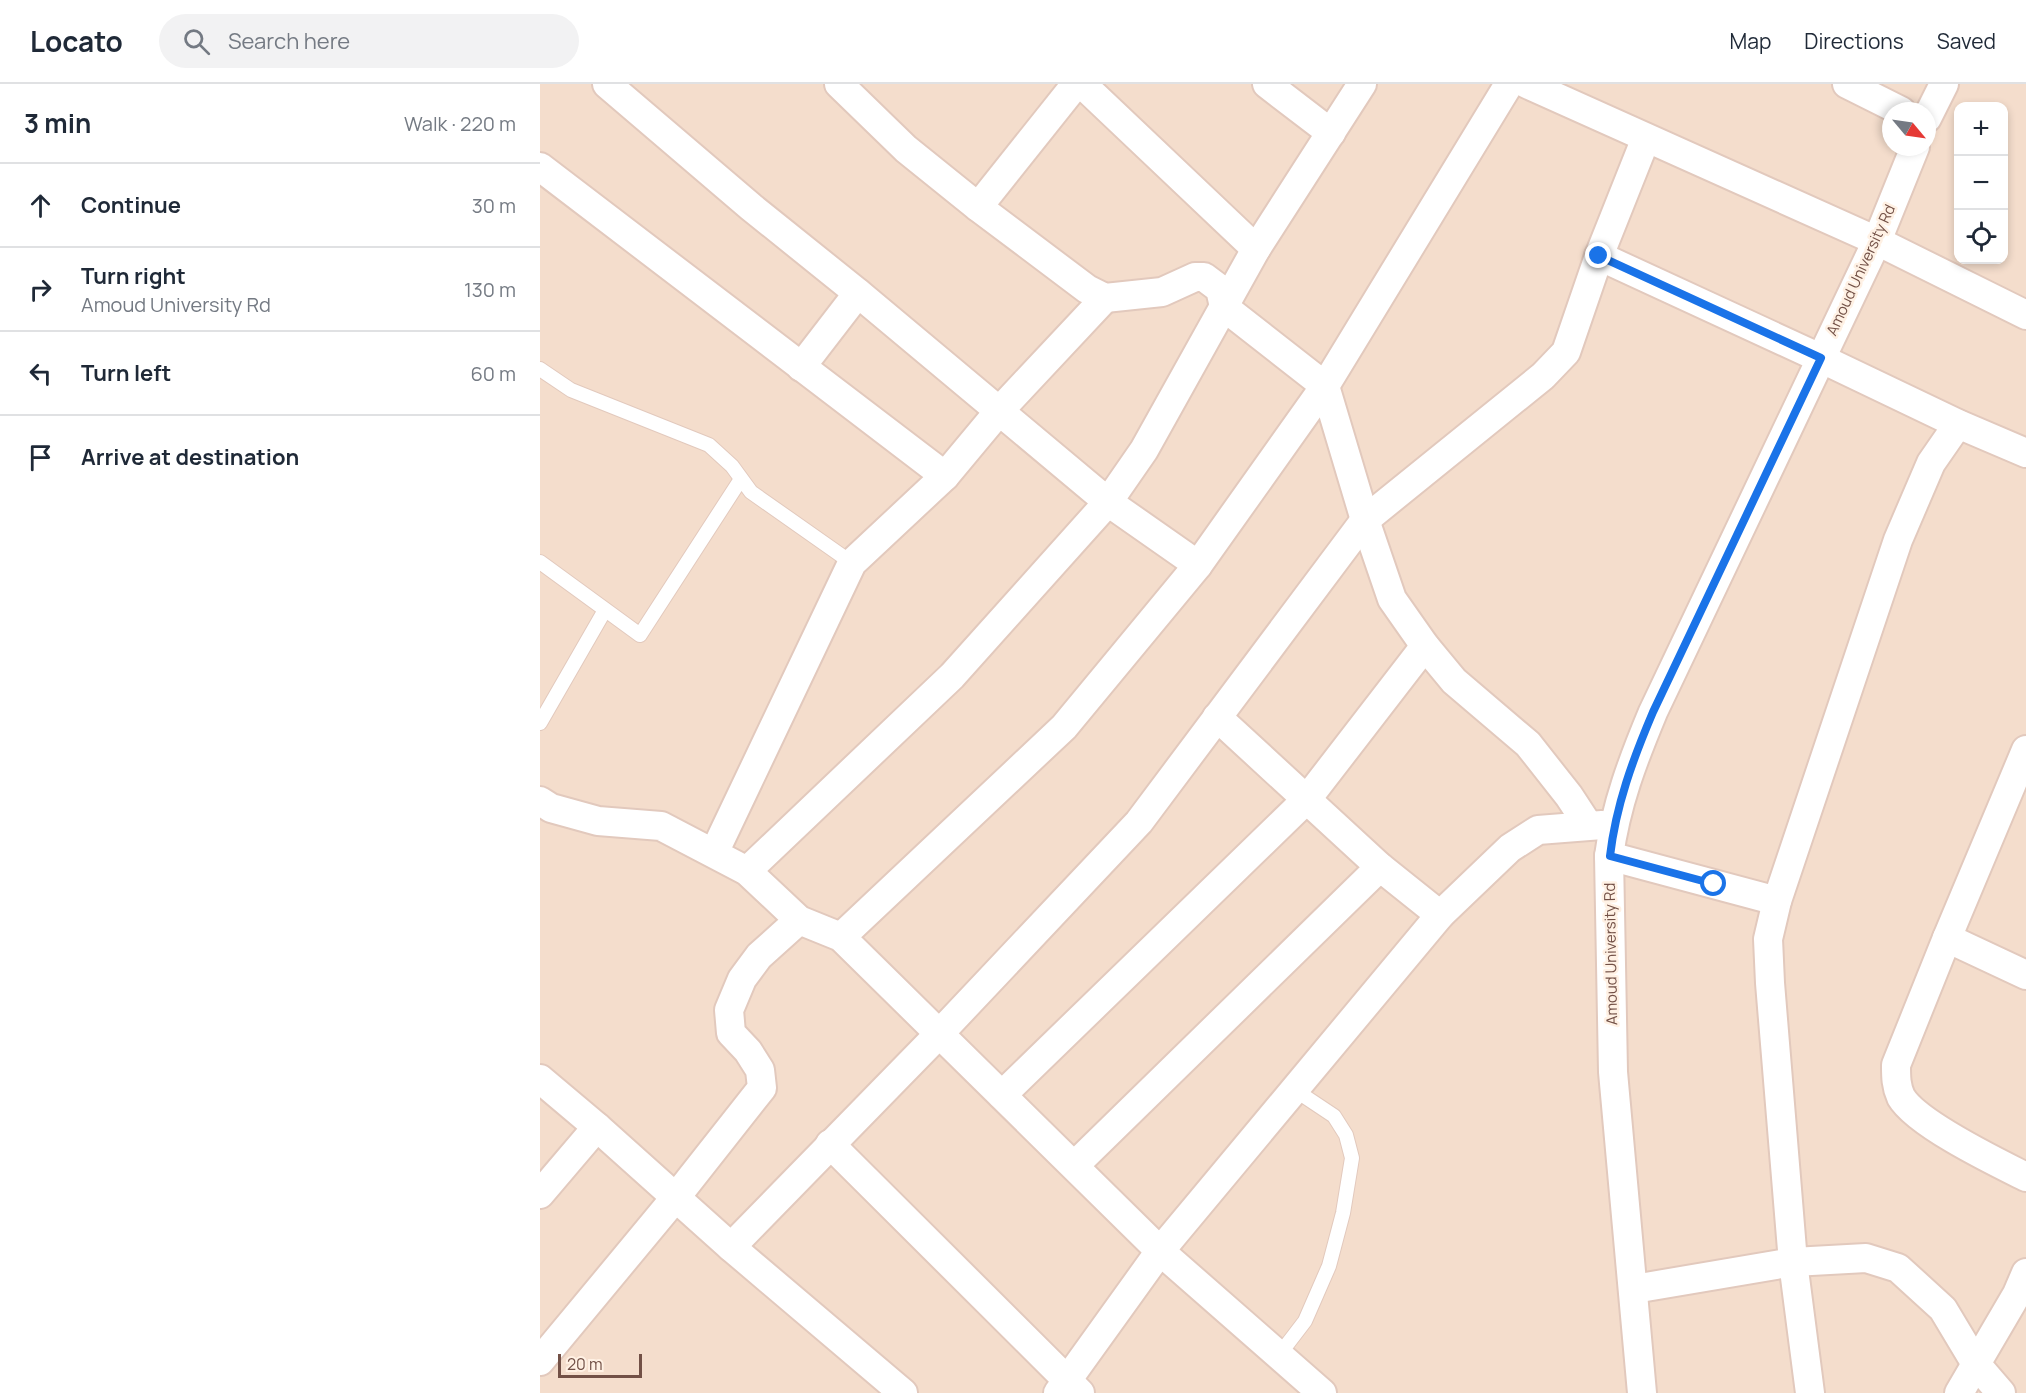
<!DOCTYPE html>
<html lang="en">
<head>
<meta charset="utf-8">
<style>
	:root { --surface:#fff; --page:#f2f2f3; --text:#1f2937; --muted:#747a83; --line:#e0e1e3 }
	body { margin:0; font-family:Manrope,sans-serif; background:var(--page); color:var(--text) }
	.controls { position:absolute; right:18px; top:18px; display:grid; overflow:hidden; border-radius:12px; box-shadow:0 3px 9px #0003 }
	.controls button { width:54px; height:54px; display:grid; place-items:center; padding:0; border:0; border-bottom:2px solid var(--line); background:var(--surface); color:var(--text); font:30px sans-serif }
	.compass { position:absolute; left:1342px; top:18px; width:54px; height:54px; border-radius:50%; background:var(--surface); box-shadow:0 3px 9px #0003; rotate:119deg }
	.scale { position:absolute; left:18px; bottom:15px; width:84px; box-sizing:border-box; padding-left:6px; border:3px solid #725046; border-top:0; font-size:16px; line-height:21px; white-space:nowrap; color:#725046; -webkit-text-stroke:4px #fff1e4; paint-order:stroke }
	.stop { position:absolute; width:18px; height:18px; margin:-14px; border:4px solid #1a73e8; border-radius:50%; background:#fff }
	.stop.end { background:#1a73e8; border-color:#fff; box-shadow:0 2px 6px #0008 }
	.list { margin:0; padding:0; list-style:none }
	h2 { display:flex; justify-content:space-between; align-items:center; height:78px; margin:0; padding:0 24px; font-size:26px }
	h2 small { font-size:20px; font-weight:400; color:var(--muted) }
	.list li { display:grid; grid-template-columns:39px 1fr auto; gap:18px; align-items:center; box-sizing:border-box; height:84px; padding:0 24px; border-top:2px solid var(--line) }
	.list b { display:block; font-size:22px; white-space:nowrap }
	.list p { margin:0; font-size:20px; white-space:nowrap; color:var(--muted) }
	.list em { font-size:20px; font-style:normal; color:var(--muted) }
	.icon { flex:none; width:33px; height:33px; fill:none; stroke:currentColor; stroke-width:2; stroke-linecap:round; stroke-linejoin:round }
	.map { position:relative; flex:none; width:1486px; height:1309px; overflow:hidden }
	header { display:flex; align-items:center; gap:36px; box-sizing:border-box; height:84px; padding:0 30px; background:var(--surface); border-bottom:2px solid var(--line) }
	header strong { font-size:28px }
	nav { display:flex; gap:33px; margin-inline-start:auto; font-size:21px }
	.search { width:420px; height:54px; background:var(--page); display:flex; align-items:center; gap:15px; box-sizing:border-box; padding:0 21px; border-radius:33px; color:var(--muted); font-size:22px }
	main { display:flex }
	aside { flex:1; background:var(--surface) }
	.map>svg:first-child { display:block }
	.residential { fill:#f4ddcc; fill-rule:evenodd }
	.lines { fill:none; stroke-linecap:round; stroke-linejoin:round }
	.lane-casing { stroke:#e2c9bd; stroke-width:16 }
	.street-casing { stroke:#e2c9bd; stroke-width:32 }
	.lane { stroke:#fff; stroke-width:14 }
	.street { stroke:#fff; stroke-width:28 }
	.route { stroke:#1a73e8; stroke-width:8 }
	.labels { text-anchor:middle; stroke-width:5; stroke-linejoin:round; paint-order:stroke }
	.street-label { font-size:15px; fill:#725046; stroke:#fff1e4 }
</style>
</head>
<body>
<header>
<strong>Locato</strong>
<div class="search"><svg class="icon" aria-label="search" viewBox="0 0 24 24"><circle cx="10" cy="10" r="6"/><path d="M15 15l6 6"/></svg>Search here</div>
<nav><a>Map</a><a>Directions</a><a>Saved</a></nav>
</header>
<main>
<aside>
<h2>3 min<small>Walk · 220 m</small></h2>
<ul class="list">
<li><svg class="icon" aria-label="ahead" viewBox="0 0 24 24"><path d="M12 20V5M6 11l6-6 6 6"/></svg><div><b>Continue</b></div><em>30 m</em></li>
<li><svg class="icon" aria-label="right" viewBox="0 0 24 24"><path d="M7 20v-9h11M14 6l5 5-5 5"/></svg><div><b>Turn right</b><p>Amoud University Rd</p></div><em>130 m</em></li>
<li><svg class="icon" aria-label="left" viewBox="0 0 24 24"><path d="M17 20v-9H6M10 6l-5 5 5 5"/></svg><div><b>Turn left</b></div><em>60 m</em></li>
<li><svg class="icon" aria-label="arrive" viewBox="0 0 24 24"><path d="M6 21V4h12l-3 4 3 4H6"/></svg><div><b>Arrive at destination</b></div></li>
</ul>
</aside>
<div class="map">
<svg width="1486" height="1309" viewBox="0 0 1486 1309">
	<rect width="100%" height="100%" fill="#fcecde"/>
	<path class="residential" d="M0,0H1486V1309H0ZM1418,22H1464V176H1418ZM1351,27H1387V63H1351Z"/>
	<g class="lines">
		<defs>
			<g id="lane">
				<polyline points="0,285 31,306 169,361 192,382 211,408 312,479"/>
				<polyline points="0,478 100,551 201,395"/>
				<polyline points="0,639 65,526"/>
				<polyline points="739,1271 765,1237 789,1182 803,1129 812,1074 806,1051 794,1032 755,1006"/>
			</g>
			<g id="street">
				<polyline points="67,0 211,123 318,209 568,418 658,481"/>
				<polyline points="299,0 366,65 438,123 547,205 565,214 622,208 655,193 664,193 680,205 684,223 785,302 825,436 852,515 885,562 914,597 988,660 1029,712 1048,741"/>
				<polyline points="542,0 716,165"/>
				<polyline points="727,0 791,49"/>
				<polyline points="987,0 1337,157 1486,231"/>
				<polyline points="1307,0 1361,27"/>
				<polyline points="1387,34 1404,0"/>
				<polyline points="0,83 405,392"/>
				<polyline points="438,123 536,0"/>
				<polyline points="1059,172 1280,274 1418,340 1486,369"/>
				<polyline points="261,283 318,209"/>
				<polyline points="677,633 840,783 900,831"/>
				<path d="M1486,666L1407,854L1356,981C1356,993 1356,1002 1361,1013C1377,1040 1456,1078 1486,1093"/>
				<polyline points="0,717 11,724 58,737 121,742 207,787 259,836 301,853 620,1167 782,1309"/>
				<polyline points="174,769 312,479 405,392 460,326 565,214"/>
				<polyline points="1069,772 1237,817"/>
				<polyline points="207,787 412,592 568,418 604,366 716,165 822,0"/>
				<polyline points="301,853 524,643 658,481 785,302 969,0"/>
				<polyline points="1407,854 1486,891"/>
				<polyline points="0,995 57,1043 191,1163 363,1309"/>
				<polyline points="462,1011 767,715 885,562"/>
				<polyline points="290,1060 540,1309"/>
				<polyline points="535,1081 840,783"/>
				<polyline points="0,1110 57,1043"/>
				<polyline points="191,1163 399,950 599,738 825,436 1003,292 1026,268 1059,172 1106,54"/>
				<polyline points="1094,1205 1253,1178 1326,1174 1358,1184 1403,1225 1436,1280 1461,1309"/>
				<polyline points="0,1277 136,1113 222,1004 220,986 208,967 191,949 189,926 202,895 219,872 259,836"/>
				<polyline points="518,1309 620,1167 900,831 970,764 998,746 1062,741"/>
				<path d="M1102,1309L1073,988L1069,772C1076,720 1093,676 1113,628L1337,157L1375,63"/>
				<polyline points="1270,1309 1253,1178 1230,899 1228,855 1237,817 1358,456 1391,379 1418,340"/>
				<polyline points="1419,1309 1477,1210 1486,1189"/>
			</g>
		</defs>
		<use href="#lane" class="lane-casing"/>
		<use href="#street" class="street-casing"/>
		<use href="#lane" class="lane"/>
		<use href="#street" class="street"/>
	</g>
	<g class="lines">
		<path class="route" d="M1059,172L1281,274L1113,628C1093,675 1076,721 1070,772L1174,800"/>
	</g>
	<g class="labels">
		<g class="street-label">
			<text transform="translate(1321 186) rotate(-65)" y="5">Amoud University Rd</text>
			<text transform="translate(1071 870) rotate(-91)" y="5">Amoud University Rd</text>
		</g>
	</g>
</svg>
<div class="controls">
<button>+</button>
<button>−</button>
<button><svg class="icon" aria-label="locate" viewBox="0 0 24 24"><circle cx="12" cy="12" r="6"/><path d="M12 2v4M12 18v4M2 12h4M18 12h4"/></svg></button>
</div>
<svg class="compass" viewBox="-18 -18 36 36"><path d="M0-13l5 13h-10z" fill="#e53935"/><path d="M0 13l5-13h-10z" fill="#747a83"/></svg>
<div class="scale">20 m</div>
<div class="stop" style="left:1174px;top:800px"></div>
<div class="stop end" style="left:1059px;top:172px"></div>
</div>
</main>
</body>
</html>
